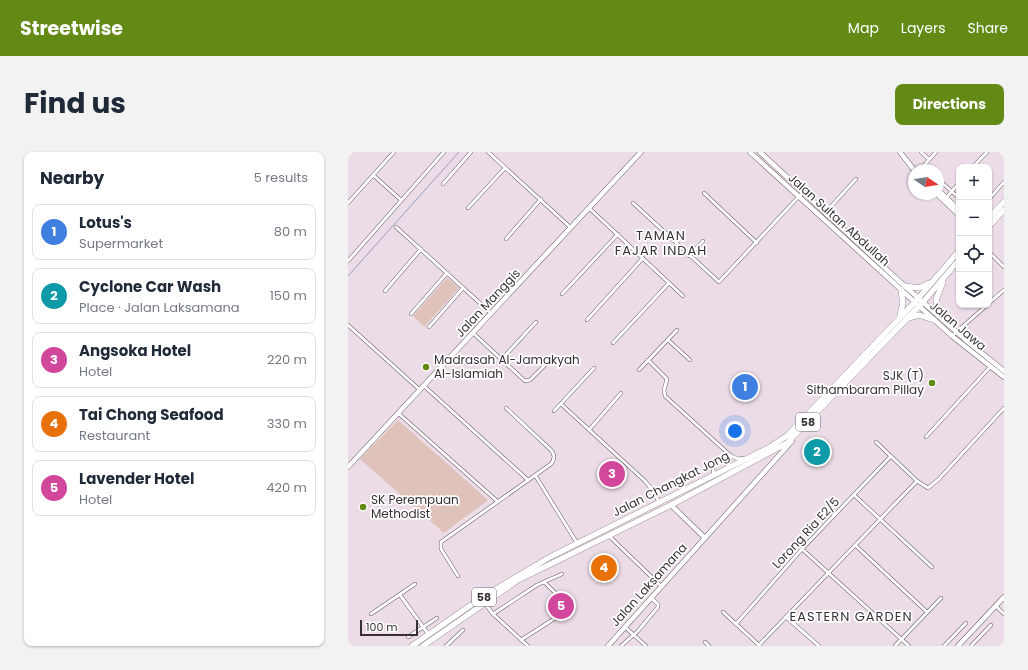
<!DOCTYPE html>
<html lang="en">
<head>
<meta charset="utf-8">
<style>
	:root { --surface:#fff; --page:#f2f2f3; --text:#1f2937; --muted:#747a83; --line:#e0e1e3; --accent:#628a15 }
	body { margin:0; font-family:Poppins,sans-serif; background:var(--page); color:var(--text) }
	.controls { position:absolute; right:12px; top:12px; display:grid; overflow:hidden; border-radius:8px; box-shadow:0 1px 3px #0004 }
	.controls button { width:36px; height:36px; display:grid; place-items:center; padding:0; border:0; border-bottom:1px solid var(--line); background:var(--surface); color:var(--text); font:20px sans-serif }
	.compass { position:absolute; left:560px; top:12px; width:36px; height:36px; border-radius:50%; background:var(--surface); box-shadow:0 1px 3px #0004; rotate:102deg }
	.scale { position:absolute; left:12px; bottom:10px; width:58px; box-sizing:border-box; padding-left:4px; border:2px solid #373136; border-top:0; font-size:11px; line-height:14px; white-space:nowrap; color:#373136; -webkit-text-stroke:3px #fff; paint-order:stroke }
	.you { position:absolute; left:387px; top:279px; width:14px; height:14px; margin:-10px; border:3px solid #fff; border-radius:50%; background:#1a73e8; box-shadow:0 0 0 6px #1a73e833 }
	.badge { display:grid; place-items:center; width:26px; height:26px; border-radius:50%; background:var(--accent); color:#fff; font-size:13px; font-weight:700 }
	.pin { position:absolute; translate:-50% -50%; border:2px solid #fff; box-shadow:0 1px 4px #0006 }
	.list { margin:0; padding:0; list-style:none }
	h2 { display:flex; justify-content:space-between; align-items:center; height:52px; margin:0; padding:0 16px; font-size:17px }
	h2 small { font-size:13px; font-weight:400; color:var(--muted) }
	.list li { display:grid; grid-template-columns:26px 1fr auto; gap:12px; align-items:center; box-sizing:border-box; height:56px; margin:0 8px 8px; padding:0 8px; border:1px solid var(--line); border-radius:8px }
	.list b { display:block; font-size:15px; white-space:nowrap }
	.list p { margin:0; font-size:13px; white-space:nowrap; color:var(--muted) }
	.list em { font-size:13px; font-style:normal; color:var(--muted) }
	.icon { flex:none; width:22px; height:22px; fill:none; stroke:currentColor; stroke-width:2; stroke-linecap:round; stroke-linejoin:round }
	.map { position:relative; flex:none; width:656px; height:494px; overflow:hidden; border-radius:8px }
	header { display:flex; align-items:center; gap:24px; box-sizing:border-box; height:56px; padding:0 20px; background:var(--accent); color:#fff }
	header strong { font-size:19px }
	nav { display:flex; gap:22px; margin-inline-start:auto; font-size:14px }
	.intro { display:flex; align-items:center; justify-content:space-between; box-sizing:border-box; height:96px; padding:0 24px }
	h1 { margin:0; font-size:28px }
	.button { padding:10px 18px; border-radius:8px; background:var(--accent); color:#fff; font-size:14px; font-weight:700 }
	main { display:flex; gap:24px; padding:0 24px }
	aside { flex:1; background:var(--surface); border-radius:8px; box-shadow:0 1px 3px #0004 }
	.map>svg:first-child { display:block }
	.green { fill:#dfc2ba }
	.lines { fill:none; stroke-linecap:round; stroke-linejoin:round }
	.stream { stroke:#959fbc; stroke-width:1 }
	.street-casing { stroke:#685b66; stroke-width:4 }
	.secondary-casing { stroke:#685b66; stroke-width:5.5 }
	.highway-casing { stroke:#685b66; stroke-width:6 }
	.street { stroke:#fff; stroke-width:3 }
	.secondary { stroke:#fff; stroke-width:4.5 }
	.highway { stroke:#fff; stroke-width:5.5 }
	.poi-dot { fill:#628a15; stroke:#fff; stroke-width:1.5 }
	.labels { text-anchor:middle; stroke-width:3.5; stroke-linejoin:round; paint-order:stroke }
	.shield { fill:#fff; stroke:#736f72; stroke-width:1 }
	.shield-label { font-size:11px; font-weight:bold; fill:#373136 }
	.street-label { font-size:12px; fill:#373136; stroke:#fff }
	.poi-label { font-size:12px; fill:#373136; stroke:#fff; text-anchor:start }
	.neighbourhood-label { font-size:13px; letter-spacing:1px; fill:#373136; stroke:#fff }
</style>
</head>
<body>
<header>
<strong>Streetwise</strong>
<nav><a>Map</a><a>Layers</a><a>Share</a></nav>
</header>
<div class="intro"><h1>Find us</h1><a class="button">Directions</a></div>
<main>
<aside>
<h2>Nearby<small>5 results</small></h2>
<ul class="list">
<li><span class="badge" style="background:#3f7fe0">1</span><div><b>Lotus's</b><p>Supermarket</p></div><em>80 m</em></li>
<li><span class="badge" style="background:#0f9aa8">2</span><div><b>Cyclone Car Wash</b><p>Place · Jalan Laksamana</p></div><em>150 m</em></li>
<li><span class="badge" style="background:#d1479c">3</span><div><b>Angsoka Hotel</b><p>Hotel</p></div><em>220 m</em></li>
<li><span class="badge" style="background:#e8710a">4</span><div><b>Tai Chong Seafood</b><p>Restaurant</p></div><em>330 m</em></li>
<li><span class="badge" style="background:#d1479c">5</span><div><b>Lavender Hotel</b><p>Hotel</p></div><em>420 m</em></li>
</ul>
</aside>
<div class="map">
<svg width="656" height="494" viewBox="0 0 656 494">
	<rect width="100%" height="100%" fill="#ecdce8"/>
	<g class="green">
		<polygon points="99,126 111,136 76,175 65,164"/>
		<polygon points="50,268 140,348 96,381 12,307"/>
	</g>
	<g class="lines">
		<polyline class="stream" points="0,124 111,0"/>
		<defs>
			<g id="street">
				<polyline points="140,0 222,75"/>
				<polyline points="573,0 581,7"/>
				<polyline points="575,14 580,18"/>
				<polyline points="625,15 639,0"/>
				<polyline points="572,18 588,0"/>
				<polyline points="25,23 53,48"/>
				<polyline points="590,27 611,46"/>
				<polyline points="95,32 123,0"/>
				<polyline points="356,41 409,91"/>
				<polyline points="598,46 611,31"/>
				<polyline points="641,47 656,30"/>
				<polyline points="0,51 46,0"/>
				<polyline points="285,51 371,130 455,40"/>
				<polyline points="120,56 157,16"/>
				<polyline points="241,56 335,144"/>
				<polyline points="477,61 508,27"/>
				<polyline points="48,75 144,162"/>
				<polyline points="158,87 193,47"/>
				<polyline points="641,100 656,115"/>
				<polyline points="341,104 355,89"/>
				<polyline points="0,109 96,0"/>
				<polyline points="37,139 73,97"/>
				<polyline points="214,142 270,82"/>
				<polyline points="641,151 656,138"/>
				<polyline points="63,162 99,121"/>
				<polyline points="239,168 295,106"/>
				<polyline points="0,173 72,238"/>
				<polyline points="81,175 115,136"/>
				<polyline points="126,182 177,229 182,228 197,213"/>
				<polyline points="604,184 639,153"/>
				<polyline points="320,188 342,208"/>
				<polyline points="265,191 321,131"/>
				<polyline points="154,207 188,170"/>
				<polyline points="300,208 319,227 316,238 317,244 383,304 390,307 396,306"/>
				<polyline points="291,218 329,178"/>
				<polyline points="76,234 180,328"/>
				<polyline points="213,252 297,329 305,339 311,350"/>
				<polyline points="206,259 246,216"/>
				<polyline points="50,261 149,349"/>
				<polyline points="241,278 273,241"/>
				<polyline points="578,285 643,214"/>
				<polyline points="528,290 569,329 580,336 590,328 656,256"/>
				<polyline points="379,315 383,304"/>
				<polyline points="187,323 229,391"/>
				<polyline points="366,323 364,312 380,301"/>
				<polyline points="506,343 584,415"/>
				<polyline points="261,384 313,434"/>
				<polyline points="507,393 579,460"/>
				<polyline points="454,397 561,494"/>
				<path d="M110,424L93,397V390L203,312C207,306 207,303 203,298L158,256"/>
				<polyline points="52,443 81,483"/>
				<polyline points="133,446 145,462 180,494"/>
				<polyline points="648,454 656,462"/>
				<polyline points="375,460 412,494"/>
				<polyline points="23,462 67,432"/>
				<polyline points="145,462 189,433 214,422"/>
				<polyline points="438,465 471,494"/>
				<polyline points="388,472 454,397 543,304"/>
				<polyline points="277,475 298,494"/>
				<polyline points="60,485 89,466"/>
				<polyline points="173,488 223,456 196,430"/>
				<polyline points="357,490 361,494"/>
				<polyline points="98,494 115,478"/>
				<polyline points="273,494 290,479 310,455 310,452 303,446"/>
				<polyline points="410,494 569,329"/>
				<polyline points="547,494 593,446"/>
				<polyline points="596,494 618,471"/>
				<polyline points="623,494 643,473"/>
			</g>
			<g id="secondary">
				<polyline points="402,0 604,184 656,225"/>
				<polyline points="412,0 551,129 620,190 656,219"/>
				<polyline points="552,0 566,18"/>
				<polyline points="590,38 611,58"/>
				<polyline points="589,42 611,63"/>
				<polyline points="0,315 293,0"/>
				<polyline points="323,353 357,386"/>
				<polyline points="260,494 444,289"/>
				<polyline points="610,494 656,445"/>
			</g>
			<g id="highway">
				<polyline points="641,66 656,50"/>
				<polyline points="641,74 656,58"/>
				<polyline points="557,134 571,136 581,131"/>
				<polyline points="552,163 555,151 553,138"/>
				<polyline points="590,163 588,148 595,130"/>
				<polyline points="560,166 571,163 586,168"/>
				<polyline points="64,494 133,446 202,405 422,295 440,283 567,150 611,99"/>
				<polyline points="75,494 170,428 323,353 439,291 575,150 611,108"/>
			</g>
		</defs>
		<use href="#street" class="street-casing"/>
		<use href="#secondary" class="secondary-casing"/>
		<use href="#highway" class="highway-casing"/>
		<use href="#street" class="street"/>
		<use href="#secondary" class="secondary"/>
		<use href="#highway" class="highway"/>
	</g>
	<g class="poi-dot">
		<circle cx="78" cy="215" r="4"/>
		<circle cx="584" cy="231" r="4"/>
		<circle cx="15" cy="355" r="4"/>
	</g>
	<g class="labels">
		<g class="shield">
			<rect x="448" y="261" width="24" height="18" rx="3"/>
			<rect x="124" y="436" width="24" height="18" rx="3"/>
		</g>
		<g class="shield-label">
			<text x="460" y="274">58</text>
			<text x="136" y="449">58</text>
		</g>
		<g class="street-label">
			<text transform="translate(491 68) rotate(42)" y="4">Jalan Sultan Abdullah</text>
			<text transform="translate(140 151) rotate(-47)" y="4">Jalan Manggis</text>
			<text transform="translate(610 174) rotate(40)" y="4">Jalan Jawa</text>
			<text transform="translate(323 332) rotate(-27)" y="4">Jalan Changkat Jong</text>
			<text transform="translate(458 381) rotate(-47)" y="4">Lorong Ria E2/5</text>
			<text transform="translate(301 433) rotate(-48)" y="4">Jalan Laksamana</text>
		</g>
		<g class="poi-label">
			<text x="86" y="212">Madrasah Al-Jamakyah<tspan x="86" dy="14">Al-Islamiah</tspan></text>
			<text x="576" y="228" text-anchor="end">SJK (T)<tspan x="576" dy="14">Sithambaram Pillay</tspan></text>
			<text x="23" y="352">SK Perempuan<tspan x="23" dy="14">Methodist</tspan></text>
		</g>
		<g class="neighbourhood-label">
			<text x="313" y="88">TAMAN<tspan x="313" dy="15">FAJAR INDAH</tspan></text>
			<text x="503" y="469">EASTERN GARDEN</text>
		</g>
	</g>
</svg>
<div class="controls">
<button>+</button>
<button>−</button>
<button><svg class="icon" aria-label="locate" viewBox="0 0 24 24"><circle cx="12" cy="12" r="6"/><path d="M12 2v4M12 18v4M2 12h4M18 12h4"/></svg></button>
<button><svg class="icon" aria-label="layers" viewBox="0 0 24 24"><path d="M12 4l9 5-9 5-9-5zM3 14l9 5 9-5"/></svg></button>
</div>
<svg class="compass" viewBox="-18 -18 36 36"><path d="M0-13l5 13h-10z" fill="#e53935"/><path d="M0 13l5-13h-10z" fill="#747a83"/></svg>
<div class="scale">100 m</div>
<div class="you"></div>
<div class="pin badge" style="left:397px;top:235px;background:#3f7fe0">1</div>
<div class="pin badge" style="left:469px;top:300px;background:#0f9aa8">2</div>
<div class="pin badge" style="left:264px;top:322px;background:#d1479c">3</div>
<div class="pin badge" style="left:256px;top:416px;background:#e8710a">4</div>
<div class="pin badge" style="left:213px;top:454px;background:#d1479c">5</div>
</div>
</main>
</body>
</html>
